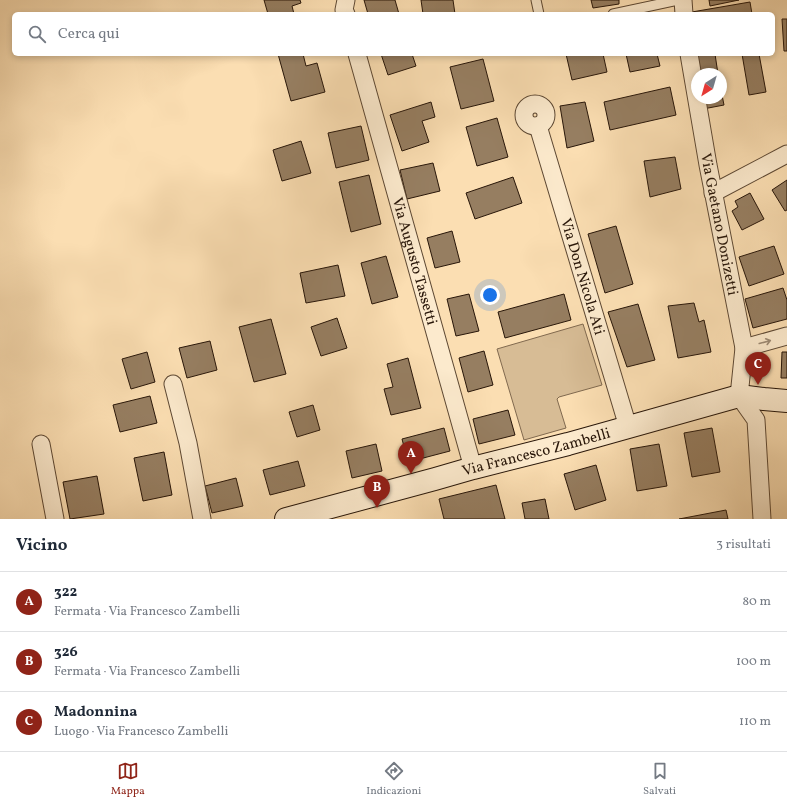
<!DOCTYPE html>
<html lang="it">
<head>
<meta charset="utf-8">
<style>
	:root { --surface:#fff; --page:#f6f6f7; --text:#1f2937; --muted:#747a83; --line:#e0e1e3; --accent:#8f2418 }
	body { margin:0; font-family:Vollkorn,serif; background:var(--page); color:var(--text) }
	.compass { position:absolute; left:691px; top:68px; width:36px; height:36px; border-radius:50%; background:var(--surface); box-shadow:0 2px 6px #0003; rotate:217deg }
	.you { position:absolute; left:490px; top:295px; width:14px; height:14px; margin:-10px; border:3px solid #fff; border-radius:50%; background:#1a73e8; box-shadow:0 0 0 6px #1a73e833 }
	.badge { display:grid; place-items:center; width:26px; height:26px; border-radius:50%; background:var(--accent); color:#fff; font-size:13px; font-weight:700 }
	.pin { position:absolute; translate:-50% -33px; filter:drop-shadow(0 1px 2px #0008) }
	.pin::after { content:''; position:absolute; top:21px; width:14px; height:12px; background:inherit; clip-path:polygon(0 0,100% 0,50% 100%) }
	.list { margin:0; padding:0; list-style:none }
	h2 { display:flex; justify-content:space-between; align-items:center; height:52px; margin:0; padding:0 16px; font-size:17px }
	h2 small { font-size:13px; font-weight:400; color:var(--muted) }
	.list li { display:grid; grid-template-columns:26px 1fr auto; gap:12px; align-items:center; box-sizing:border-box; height:60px; padding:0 16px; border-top:1px solid var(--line) }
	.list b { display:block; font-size:15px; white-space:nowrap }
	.list p { margin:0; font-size:13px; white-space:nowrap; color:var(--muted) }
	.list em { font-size:13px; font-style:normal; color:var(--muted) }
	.icon { flex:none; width:22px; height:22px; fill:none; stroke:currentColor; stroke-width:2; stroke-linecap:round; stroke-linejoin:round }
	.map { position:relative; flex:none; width:787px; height:519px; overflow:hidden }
	.search { position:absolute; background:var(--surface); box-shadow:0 2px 6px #0003; left:12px; right:12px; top:12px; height:44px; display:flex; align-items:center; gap:10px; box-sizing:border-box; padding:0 14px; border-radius:6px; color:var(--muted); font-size:15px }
	.sheet { height:232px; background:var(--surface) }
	nav { display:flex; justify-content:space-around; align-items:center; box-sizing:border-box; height:56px; border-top:1px solid var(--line); background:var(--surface); font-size:11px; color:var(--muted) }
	nav a { display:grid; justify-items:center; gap:2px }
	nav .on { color:var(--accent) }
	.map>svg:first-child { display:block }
	.green { fill:#d7bc95; stroke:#80694f }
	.building { fill:#967e61; stroke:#281609 }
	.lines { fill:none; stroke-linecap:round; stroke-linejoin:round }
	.lane-casing { stroke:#5d4833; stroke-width:11 }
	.street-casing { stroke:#5d4833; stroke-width:19 }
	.secondary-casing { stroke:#281609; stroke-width:24 }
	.lane { stroke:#fceacd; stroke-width:9 }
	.street { stroke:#fceacd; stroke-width:17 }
	.secondary { stroke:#fceacd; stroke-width:22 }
	.oneway { stroke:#9d8b75 }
	.labels { text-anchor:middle; stroke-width:4; stroke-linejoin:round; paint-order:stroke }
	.street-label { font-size:15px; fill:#281609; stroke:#fceacd }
</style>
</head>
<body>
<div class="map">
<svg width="787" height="519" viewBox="0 0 787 519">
	<rect width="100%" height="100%" fill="#fbdeb2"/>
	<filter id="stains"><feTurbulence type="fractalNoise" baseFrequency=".005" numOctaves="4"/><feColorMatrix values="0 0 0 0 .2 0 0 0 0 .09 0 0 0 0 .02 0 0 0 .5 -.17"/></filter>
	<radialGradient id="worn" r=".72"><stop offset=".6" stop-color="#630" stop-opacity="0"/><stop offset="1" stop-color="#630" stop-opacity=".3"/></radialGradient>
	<polygon class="green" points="583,324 602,385 559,397 557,399 566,428 524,440 497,349"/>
	<g class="building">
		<polygon points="264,0 300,0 301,3 292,6 294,14 268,14"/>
		<polygon points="364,0 395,0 399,14 368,14"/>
		<polygon points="421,0 453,0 455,14 423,14"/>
		<polygon points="591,0 619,0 619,4 593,8"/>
		<polygon points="709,0 739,0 710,6"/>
		<polygon points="750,2 752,14 687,14 686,13"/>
		<polygon points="782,19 787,19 787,51 784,51"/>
		<polygon points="278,54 303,54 306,66 317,63 325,92 291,101"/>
		<polygon points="381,54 412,54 416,66 388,75"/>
		<polygon points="566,54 603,54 607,72 572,80"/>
		<polygon points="626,54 657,54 660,66 630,72"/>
		<polygon points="694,54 715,54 718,74 697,74"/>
		<polygon points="742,54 759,54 766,92 749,95"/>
		<polygon points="483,59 494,101 461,109 450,67"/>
		<polygon points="670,87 676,115 610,130 604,102"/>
		<polygon points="721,90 724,105 703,109 701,98 721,98"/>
		<polygon points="431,102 435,117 422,121 429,142 402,151 390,115"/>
		<polygon points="585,102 594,141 567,148 560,106"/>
		<polygon points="497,118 508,157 477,166 466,127"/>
		<polygon points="361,126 369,160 336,168 328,133"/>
		<polygon points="301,141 311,173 282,181 273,150"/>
		<polygon points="675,157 681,189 650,197 644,161"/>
		<polygon points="433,163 440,191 407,199 400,170"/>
		<polygon points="369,175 381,224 351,232 339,182"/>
		<polygon points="513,177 522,203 475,219 466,193"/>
		<polygon points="787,180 787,210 785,211 772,190"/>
		<polygon points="750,193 764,219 742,230 732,211 738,207 735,201"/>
		<polygon points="616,226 633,284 605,293 588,234"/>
		<polygon points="452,231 460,262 435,268 427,238"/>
		<polygon points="774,246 784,274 749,286 739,257"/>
		<polygon points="386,256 398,297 372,304 361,263"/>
		<polygon points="338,265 345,296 306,303 300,273"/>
		<polygon points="783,288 787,300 787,319 753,328 745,299"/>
		<polygon points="469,294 479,331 456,336 447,299"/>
		<polygon points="564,294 571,320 505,338 498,312"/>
		<polygon points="694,303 699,322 704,320 711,352 678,358 668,306"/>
		<polygon points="638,304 655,360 627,367 608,312"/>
		<polygon points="337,318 347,348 321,356 311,327"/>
		<polygon points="271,319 286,374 254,382 239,327"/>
		<polygon points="210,341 217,370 187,378 179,348"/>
		<polygon points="484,351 493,385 468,392 459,358"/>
		<polygon points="147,352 155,382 131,389 122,359"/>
		<polygon points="782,352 787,352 787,378 781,378"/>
		<polygon points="408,358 421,408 391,415 384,389 393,387 387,364"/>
		<polygon points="150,396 157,423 120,432 113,405"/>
		<polygon points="313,405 320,430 297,437 289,412"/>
		<polygon points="508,410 515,435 479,444 473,419"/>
		<polygon points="444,428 450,451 408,462 402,439"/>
		<polygon points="712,428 720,472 692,477 684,433"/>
		<polygon points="376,444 382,471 352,478 346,451"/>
		<polygon points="659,444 667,486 637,491 630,449"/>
		<polygon points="164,452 172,495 143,501 134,458"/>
		<polygon points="298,461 305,486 270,495 263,470"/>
		<polygon points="596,465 606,500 575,510 564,474"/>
		<polygon points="97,476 104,514 70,519 63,482"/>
		<polygon points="236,478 243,506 212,513 205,486"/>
		<polygon points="496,485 505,519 444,519 439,499"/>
		<polygon points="545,499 549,519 525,519 522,503"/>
		<polygon points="726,510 728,519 679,519"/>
	</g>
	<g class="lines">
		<defs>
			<g id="lane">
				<polyline points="536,0 539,14"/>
				<polyline points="613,14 678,0"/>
			</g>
			<g id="street">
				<polyline points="683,0 684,14"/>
				<polyline points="346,14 344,10 346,0"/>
				<path id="s1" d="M357,54L473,468"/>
				<path id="s2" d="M689,54L708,165L744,348L739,396L756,420L762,519"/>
				<circle cx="535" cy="115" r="11"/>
				<path id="s3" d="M538,126L628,427"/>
				<polyline points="713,193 787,154"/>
				<polyline points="744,348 787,336"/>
				<polyline points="173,384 188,443 202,519"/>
				<polyline points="41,444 55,519"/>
			</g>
			<g id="secondary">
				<path id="s4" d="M286,519L435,479L473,468L568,444L739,396L764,399L787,401"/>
			</g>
		</defs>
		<use href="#lane" class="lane-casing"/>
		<use href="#street" class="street-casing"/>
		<use href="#secondary" class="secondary-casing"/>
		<use href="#lane" class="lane"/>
		<use href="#street" class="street"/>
		<use href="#secondary" class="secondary"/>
	</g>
	<defs><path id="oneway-shaft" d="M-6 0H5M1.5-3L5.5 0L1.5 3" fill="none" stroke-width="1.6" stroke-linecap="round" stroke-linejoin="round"/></defs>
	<use class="oneway" href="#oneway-shaft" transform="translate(765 342) rotate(-15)"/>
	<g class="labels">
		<g class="street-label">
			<text dy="5" stroke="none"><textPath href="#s2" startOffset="173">Via Gaetano Donizetti</textPath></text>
			<text dy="5" stroke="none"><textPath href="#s1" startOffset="215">Via Augusto Tassetti</textPath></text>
			<text dy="5" stroke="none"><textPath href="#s3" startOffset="157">Via Don Nicola Ati</textPath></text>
			<text dy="5" stroke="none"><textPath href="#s4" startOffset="259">Via Francesco Zambelli</textPath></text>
		</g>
	</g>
	<rect width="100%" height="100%" filter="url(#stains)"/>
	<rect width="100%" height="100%" fill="url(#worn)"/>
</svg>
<svg class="compass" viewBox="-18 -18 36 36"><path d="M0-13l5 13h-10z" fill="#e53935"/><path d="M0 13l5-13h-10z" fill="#747a83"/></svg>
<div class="you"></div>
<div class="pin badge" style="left:411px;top:474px">A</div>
<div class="pin badge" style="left:377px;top:508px">B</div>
<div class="pin badge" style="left:758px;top:385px">C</div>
<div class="search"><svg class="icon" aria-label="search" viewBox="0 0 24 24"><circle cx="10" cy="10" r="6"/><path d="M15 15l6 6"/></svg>Cerca qui</div>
</div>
<section class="sheet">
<h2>Vicino<small>3 risultati</small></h2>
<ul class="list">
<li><span class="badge">A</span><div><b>322</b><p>Fermata · Via Francesco Zambelli</p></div><em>80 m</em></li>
<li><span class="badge">B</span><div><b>326</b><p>Fermata · Via Francesco Zambelli</p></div><em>100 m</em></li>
<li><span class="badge">C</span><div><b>Madonnina</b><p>Luogo · Via Francesco Zambelli</p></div><em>110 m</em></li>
</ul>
</section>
<nav>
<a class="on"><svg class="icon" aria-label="map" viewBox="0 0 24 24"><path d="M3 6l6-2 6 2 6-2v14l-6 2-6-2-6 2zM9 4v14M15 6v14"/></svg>Mappa</a>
<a><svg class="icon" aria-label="directions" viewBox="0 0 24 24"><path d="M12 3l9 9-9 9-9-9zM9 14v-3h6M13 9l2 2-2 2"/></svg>Indicazioni</a>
<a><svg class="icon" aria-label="saved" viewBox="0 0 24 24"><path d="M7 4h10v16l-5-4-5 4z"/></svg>Salvati</a>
</nav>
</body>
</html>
